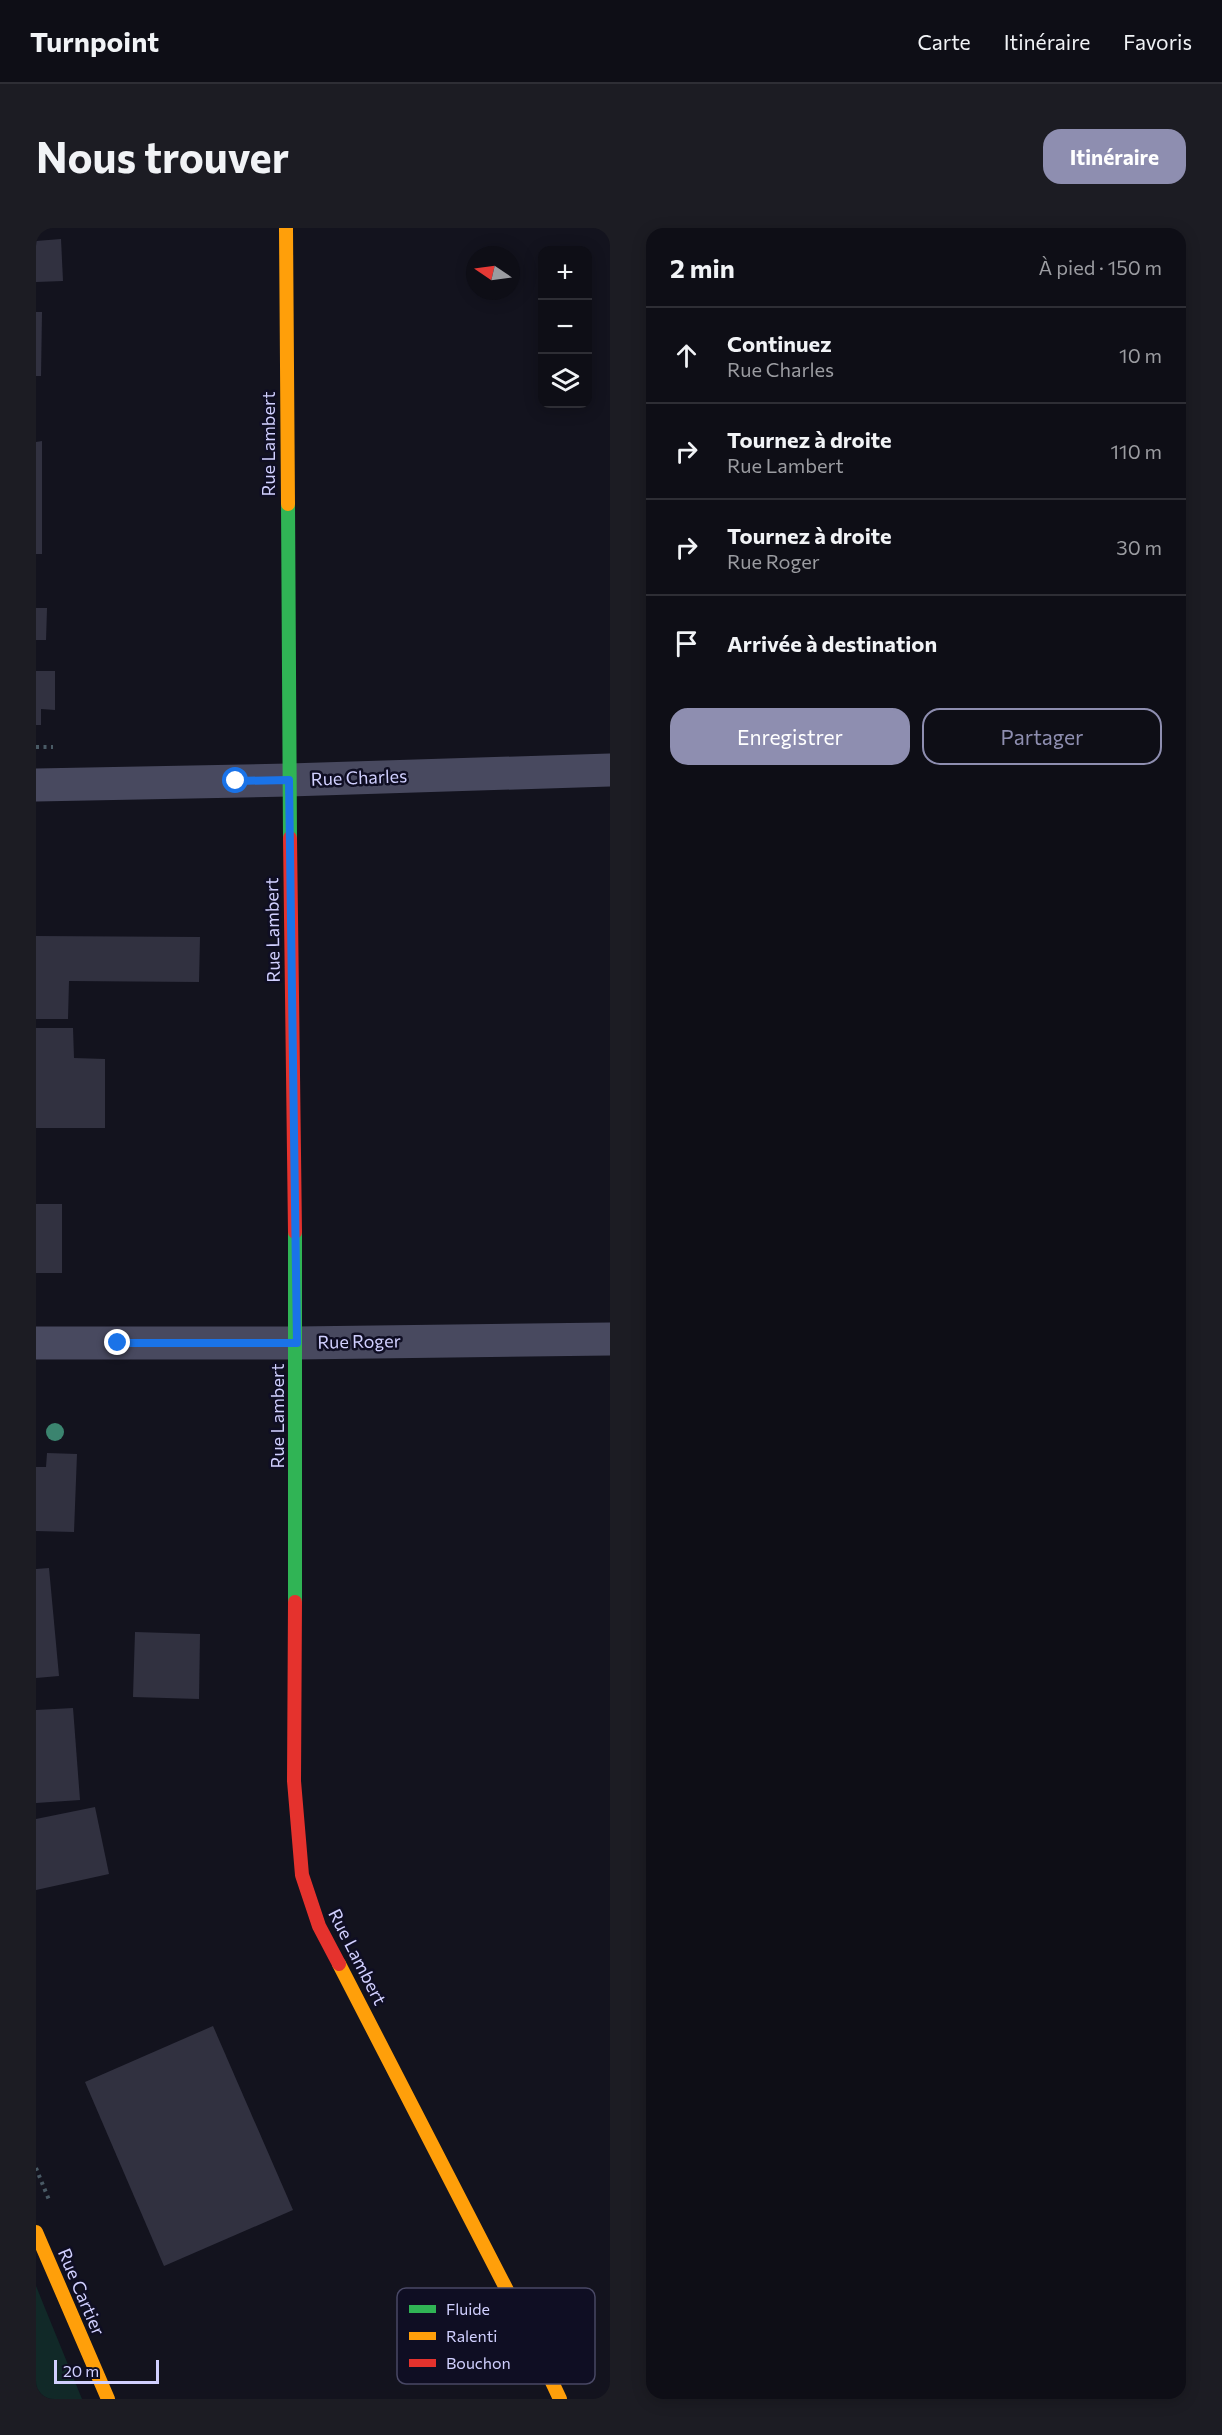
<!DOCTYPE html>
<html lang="fr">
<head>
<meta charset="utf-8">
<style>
	:root { --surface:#0e0e16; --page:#1c1c23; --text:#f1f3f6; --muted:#9b9ca1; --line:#2e2e35; --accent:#8e8eb0 }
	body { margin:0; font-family:Commissioner,sans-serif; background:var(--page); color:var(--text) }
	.controls { position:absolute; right:18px; top:18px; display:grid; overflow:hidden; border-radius:12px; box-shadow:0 3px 15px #0003 }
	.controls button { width:54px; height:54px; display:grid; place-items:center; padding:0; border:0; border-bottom:2px solid var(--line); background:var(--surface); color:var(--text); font:30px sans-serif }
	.compass { position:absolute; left:430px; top:18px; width:54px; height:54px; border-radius:50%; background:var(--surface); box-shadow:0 3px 15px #0003; rotate:283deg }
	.scale { position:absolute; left:18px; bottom:15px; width:105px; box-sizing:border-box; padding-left:6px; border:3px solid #d1d0ff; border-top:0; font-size:16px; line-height:21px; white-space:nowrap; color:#d1d0ff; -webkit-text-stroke:4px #0f0e23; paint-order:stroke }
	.stop { position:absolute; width:18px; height:18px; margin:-14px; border:4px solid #1a73e8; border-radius:50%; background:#fff }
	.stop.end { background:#1a73e8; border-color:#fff; box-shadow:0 2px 6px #0008 }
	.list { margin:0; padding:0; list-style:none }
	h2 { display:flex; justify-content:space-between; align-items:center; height:78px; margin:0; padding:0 24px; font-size:26px }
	h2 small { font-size:20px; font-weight:400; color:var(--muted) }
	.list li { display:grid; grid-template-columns:39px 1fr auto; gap:18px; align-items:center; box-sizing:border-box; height:96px; padding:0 24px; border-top:2px solid var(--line) }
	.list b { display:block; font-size:22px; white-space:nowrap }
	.list p { margin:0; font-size:20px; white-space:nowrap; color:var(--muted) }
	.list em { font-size:20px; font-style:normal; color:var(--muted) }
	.actions { display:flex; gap:12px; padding:18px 24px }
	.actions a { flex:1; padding:14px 0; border:2px solid var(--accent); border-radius:18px; text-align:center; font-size:21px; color:var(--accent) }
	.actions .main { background:var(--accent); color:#fff }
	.icon { flex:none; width:33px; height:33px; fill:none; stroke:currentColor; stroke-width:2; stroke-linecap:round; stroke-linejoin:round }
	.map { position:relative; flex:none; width:574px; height:2171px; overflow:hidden; border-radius:18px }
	header { display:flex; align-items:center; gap:36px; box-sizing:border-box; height:84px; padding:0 30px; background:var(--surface); border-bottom:2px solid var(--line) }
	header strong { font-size:28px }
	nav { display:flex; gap:33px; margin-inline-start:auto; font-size:21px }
	.intro { display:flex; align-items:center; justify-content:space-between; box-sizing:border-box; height:144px; padding:0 36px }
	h1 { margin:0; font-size:42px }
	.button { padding:15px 27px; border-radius:18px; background:var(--accent); color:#fff; font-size:21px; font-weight:700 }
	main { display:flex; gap:36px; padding:0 36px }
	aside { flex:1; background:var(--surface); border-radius:18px; box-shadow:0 3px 15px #0003 }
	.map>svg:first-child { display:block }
	.green { fill:#112928 }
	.building { fill:#313140 }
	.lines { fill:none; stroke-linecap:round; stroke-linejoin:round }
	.path { stroke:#495a65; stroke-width:4; stroke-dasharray:3 4.5; stroke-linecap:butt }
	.street { stroke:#48495f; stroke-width:33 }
	.fast { stroke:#30b455; stroke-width:14 }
	.slow { stroke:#ff9f0a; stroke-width:14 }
	.jam { stroke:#e5322d; stroke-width:14 }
	.tree { fill:#3b846f }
	.route { stroke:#1a73e8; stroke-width:8 }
	.labels { text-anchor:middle; stroke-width:5; stroke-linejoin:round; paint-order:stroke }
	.street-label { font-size:18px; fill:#d1d0ff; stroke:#0f0e23 }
	.key { fill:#0f0e23; stroke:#494865; stroke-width:1.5 }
	.key-label { font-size:16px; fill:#d1d0ff }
</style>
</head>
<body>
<header>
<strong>Turnpoint</strong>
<nav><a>Carte</a><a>Itinéraire</a><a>Favoris</a></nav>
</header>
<div class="intro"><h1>Nous trouver</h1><a class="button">Itinéraire</a></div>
<main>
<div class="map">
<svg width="574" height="2171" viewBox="0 0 574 2171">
	<rect width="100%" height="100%" fill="#13131e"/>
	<polygon class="green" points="0,2058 46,2171 0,2171"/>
	<g class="building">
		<polygon points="25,11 27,53 0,54 0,13"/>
		<polygon points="0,84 6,84 5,148 0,148"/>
		<polygon points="6,213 6,326 0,326 0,214"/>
		<polygon points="0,380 11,380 10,412 0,412"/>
		<polygon points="0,443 19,443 19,482 5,481 5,497 0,497"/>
		<polygon points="0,708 164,709 163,754 33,753 32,791 0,791"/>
		<polygon points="0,800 37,800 38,830 69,831 69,900 0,900"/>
		<rect x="0" y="976" width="26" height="69"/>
		<polygon points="11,1225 41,1226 38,1304 0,1303 0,1239 10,1239"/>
		<polygon points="13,1340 23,1448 0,1450 0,1341"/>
		<polygon points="99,1404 164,1406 163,1471 97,1469"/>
		<polygon points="37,1480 44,1572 0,1575 0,1482"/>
		<polygon points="59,1579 73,1646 0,1662 0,1591"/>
		<polygon points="177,1798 257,1982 128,2038 49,1854"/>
	</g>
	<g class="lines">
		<g class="path">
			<polyline points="0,519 17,519"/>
			<polyline points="0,1940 13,1972"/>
		</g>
		<g class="street">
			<polyline points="0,557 253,552 574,542"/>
			<polyline points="0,1115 261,1115 574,1111"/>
		</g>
		<g class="fast">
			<polyline points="252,276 254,610"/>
			<polyline points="259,1374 259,1004"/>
		</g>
		<g class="slow">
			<polyline points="250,0 252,276"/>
			<polyline points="303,1736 491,2101 524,2171"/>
			<polyline points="0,2004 72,2171"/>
		</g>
		<g class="jam">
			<polyline points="254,610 259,1004"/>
			<polyline points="259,1374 258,1553 266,1647 283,1698 303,1736"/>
		</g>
	</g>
	<circle class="tree" cx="19" cy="1204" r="9"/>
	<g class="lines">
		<polyline class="route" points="82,1115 261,1115 253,552 200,553"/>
	</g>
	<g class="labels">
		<g class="street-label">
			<text transform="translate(233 216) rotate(-90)" y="6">Rue Lambert</text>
			<text transform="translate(323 550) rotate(-2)" y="6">Rue Charles</text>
			<text transform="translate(237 702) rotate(-91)" y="6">Rue Lambert</text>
			<text transform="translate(323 1114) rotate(-1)" y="6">Rue Roger</text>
			<text transform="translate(242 1188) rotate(-90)" y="6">Rue Lambert</text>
			<text transform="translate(321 1729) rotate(63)" y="6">Rue Lambert</text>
			<text transform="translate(45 2064) rotate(67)" y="6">Rue Cartier</text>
		</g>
	</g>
	<rect x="361" y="2060" width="198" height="96" rx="9" class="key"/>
	<rect x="373" y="2077" width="27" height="8" fill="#30b455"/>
	<rect x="373" y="2104" width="27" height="8" fill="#ff9f0a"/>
	<rect x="373" y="2131" width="27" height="8" fill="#e5322d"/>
	<g class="key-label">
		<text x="410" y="2087">Fluide</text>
		<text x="410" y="2114">Ralenti</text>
		<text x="410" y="2141">Bouchon</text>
	</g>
</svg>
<div class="controls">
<button>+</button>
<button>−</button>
<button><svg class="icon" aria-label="layers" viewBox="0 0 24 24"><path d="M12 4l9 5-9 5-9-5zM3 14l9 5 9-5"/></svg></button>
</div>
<svg class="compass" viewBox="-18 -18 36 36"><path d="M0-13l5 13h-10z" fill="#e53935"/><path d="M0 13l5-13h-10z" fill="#9b9ca1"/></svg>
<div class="scale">20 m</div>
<div class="stop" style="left:200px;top:553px"></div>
<div class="stop end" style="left:82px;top:1115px"></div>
</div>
<aside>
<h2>2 min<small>À pied · 150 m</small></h2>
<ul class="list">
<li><svg class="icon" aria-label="ahead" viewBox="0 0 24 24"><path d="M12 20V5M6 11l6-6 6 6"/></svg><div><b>Continuez</b><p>Rue Charles</p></div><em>10 m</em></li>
<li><svg class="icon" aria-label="right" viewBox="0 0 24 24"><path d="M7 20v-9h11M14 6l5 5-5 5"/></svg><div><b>Tournez à droite</b><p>Rue Lambert</p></div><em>110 m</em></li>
<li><svg class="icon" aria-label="right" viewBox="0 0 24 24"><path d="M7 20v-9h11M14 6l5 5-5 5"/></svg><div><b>Tournez à droite</b><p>Rue Roger</p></div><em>30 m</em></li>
<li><svg class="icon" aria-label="arrive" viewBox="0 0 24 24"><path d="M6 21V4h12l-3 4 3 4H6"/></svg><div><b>Arrivée à destination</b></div></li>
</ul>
<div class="actions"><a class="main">Enregistrer</a><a>Partager</a></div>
</aside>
</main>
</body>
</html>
